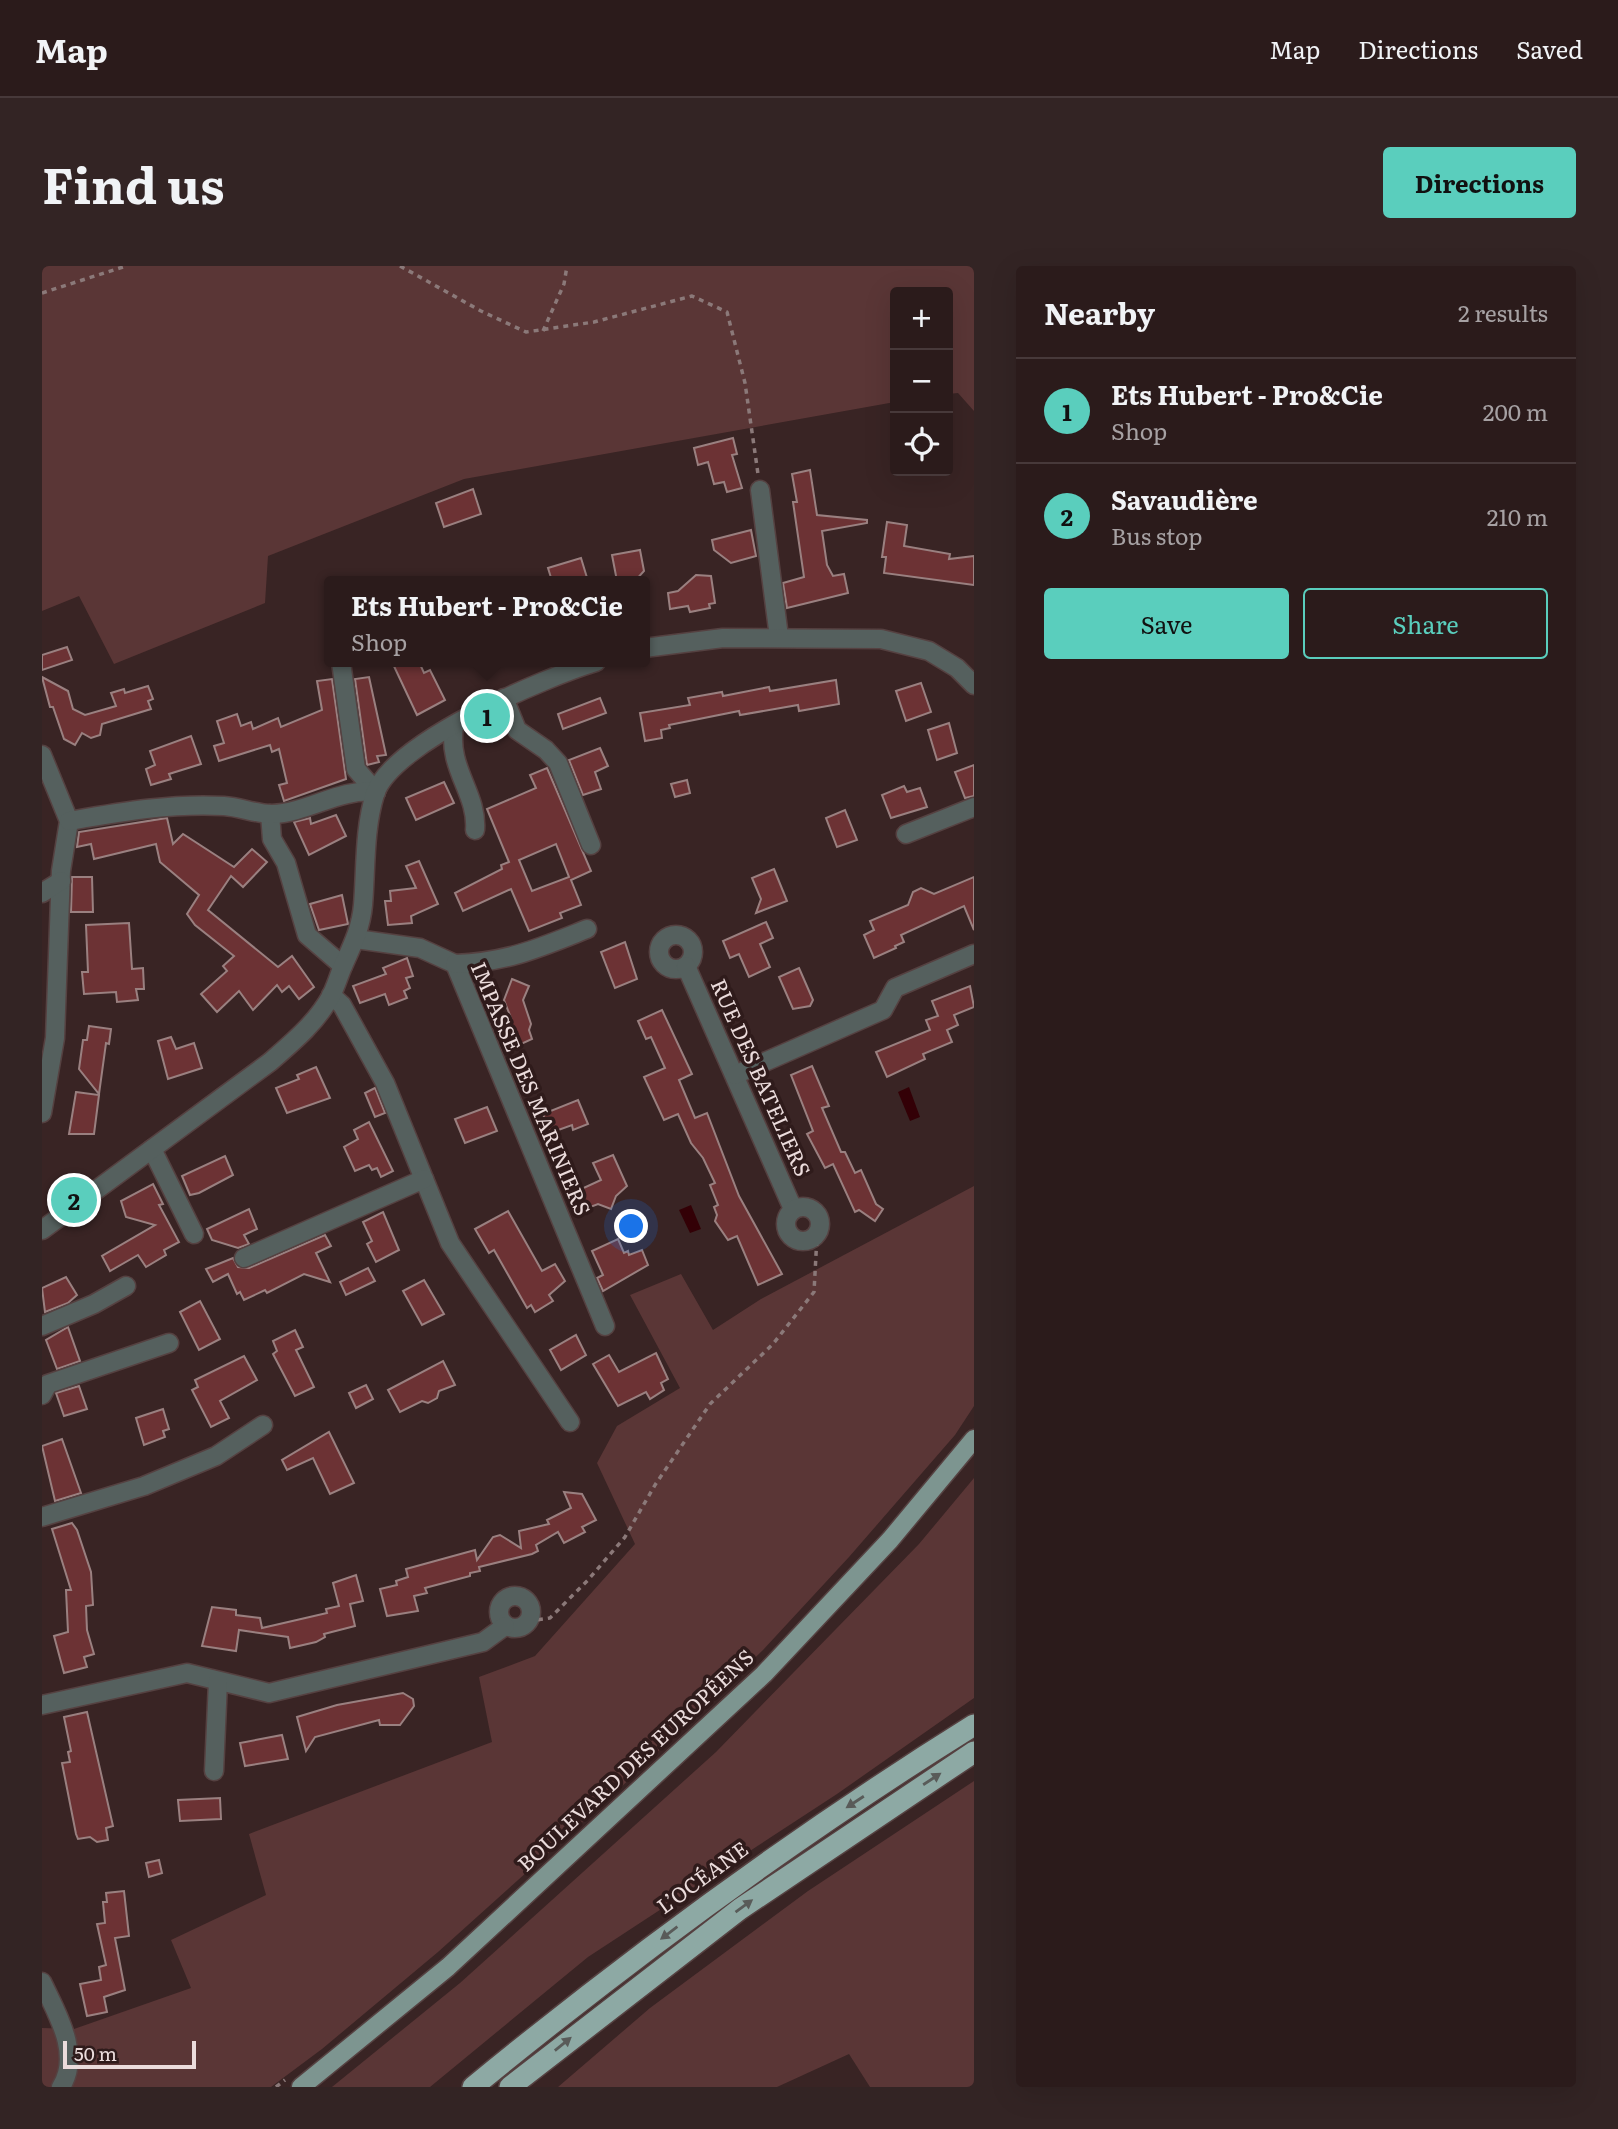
<!DOCTYPE html>
<html lang="en">
<head>
<meta charset="utf-8">
<style>
	:root { --surface:#2b1b1b; --page:#332424; --text:#f1f3f6; --muted:#a6a1a3; --line:#47393a; --accent:#5acebd }
	body { margin:0; font-family:Literata,serif; background:var(--page); color:var(--text) }
	.controls { position:absolute; right:21px; top:21px; display:grid; overflow:hidden; border-radius:7px; box-shadow:0 7px 28px #0002 }
	.controls button { width:63px; height:63px; display:grid; place-items:center; padding:0; border:0; border-bottom:2px solid var(--line); background:var(--surface); color:var(--text); font:35px sans-serif }
	.scale { position:absolute; left:21px; bottom:18px; width:133px; box-sizing:border-box; padding-left:7px; border:4px solid #ebdcdc; border-top:0; font-size:19px; line-height:24px; white-space:nowrap; color:#ebdcdc; -webkit-text-stroke:5px #2f1b1b; paint-order:stroke }
	.you { position:absolute; left:590px; top:961px; width:24px; height:24px; margin:-18px; border:5px solid #fff; border-radius:50%; background:#1a73e8; box-shadow:0 0 0 10px #1a73e833 }
	.badge { display:grid; place-items:center; width:46px; height:46px; border-radius:50%; background:var(--accent); color:#111; font-size:23px; font-weight:700 }
	.pin { position:absolute; translate:-50% -50%; border:4px solid #fff; box-shadow:0 2px 7px #0006 }
	.popup { position:absolute; left:282px; top:310px; width:326px; height:91px; box-sizing:border-box; display:grid; place-content:center; border-radius:7px; background:var(--surface); filter:drop-shadow(0 2px 5px #0005); font-size:23px; white-space:nowrap; color:var(--muted) }
	.popup b { font-size:26px; color:var(--text) }
	.popup::after { content:''; position:absolute; left:50%; top:100%; margin-left:-14px; border:14px solid transparent; border-top-color:var(--surface) }
	.list { margin:0; padding:0; list-style:none }
	h2 { display:flex; justify-content:space-between; align-items:center; height:91px; margin:0; padding:0 28px; font-size:30px }
	h2 small { font-size:23px; font-weight:400; color:var(--muted) }
	.list li { display:grid; grid-template-columns:46px 1fr auto; gap:21px; align-items:center; box-sizing:border-box; height:105px; padding:0 28px; border-top:2px solid var(--line) }
	.list b { display:block; font-size:26px; white-space:nowrap }
	.list p { margin:0; font-size:23px; white-space:nowrap; color:var(--muted) }
	.list em { font-size:23px; font-style:normal; color:var(--muted) }
	.actions { display:flex; gap:14px; padding:21px 28px }
	.actions a { flex:1; padding:16px 0; border:2px solid var(--accent); border-radius:7px; text-align:center; font-size:24px; color:var(--accent) }
	.actions .main { background:var(--accent); color:#111 }
	.icon { flex:none; width:38px; height:38px; fill:none; stroke:currentColor; stroke-width:2; stroke-linecap:round; stroke-linejoin:round }
	.map { position:relative; flex:none; width:932px; height:1821px; overflow:hidden; border-radius:7px }
	header { display:flex; align-items:center; gap:42px; box-sizing:border-box; height:98px; padding:0 35px; background:var(--surface); border-bottom:2px solid var(--line) }
	header strong { font-size:33px }
	nav { display:flex; gap:38px; margin-inline-start:auto; font-size:24px }
	.intro { display:flex; align-items:center; justify-content:space-between; box-sizing:border-box; height:168px; padding:0 42px }
	h1 { margin:0; font-size:49px }
	.button { padding:18px 32px; border-radius:7px; background:var(--accent); color:#111; font-size:24px; font-weight:700 }
	main { display:flex; gap:42px; padding:0 42px }
	aside { flex:1; background:var(--surface); border-radius:7px; box-shadow:0 7px 28px #0002 }
	.map>svg:first-child { display:block }
	.green { fill:#5a3636 }
	.water { fill:#330006 }
	.building { fill:#6c3234; stroke:#9a8080; stroke-width:2; fill-rule:evenodd }
	.lines { fill:none; stroke-linecap:round; stroke-linejoin:round }
	.minor-casing { stroke:#554141; stroke-width:21 }
	.major-casing { stroke:#554141; stroke-width:21 }
	.highway-casing { stroke:#554141; stroke-width:24 }
	.path { stroke:#8b7979; stroke-width:3.5; stroke-dasharray:5 5; stroke-linecap:butt }
	.minor { stroke:#55605e; stroke-width:18 }
	.major { stroke:#7d9590; stroke-width:18 }
	.highway { stroke:#8da9a4; stroke-width:21 }
	.oneway { fill:#595b59 }
	.labels { text-anchor:middle; stroke-width:7; stroke-linejoin:round; paint-order:stroke }
	.street-label { font-size:21px; fill:#ebdcdc; stroke:#2f1b1b }
</style>
</head>
<body>
<header>
<strong>Map</strong>
<nav><a>Map</a><a>Directions</a><a>Saved</a></nav>
</header>
<div class="intro"><h1>Find us</h1><a class="button">Directions</a></div>
<main>
<div class="map">
<svg width="932" height="1821" viewBox="0 0 932 1821">
	<rect width="100%" height="100%" fill="#392424"/>
	<g class="green">
		<polygon points="0,0 932,0 932,145 916,127 906,128 906,26 853,26 853,136 422,213 226,290 223,337 72,398 37,330 0,345"/>
		<polygon points="932,920 932,1140 913,1169 807,1291 721,1384 574,1526 396,1686 280,1783 229,1821 0,1821 0,1762 32,1763 149,1722 129,1674 224,1629 207,1568 450,1476 437,1411 493,1390 593,1278 555,1197 575,1160 638,1122 588,1029 639,1008 671,1064 719,1033"/>
		<polygon points="932,1212 932,1432 795,1528 546,1691 388,1821 290,1821 418,1717 674,1486 877,1278"/>
		<polygon points="932,1515 932,1821 828,1821 807,1788 735,1821 516,1821 608,1742 766,1625"/>
	</g>
	<g class="water">
		<polygon points="867,821 878,851 868,855 856,826"/>
		<polygon points="649,939 659,963 648,967 637,944"/>
	</g>
	<g class="building">
		<polygon points="691,172 695,188 690,189 700,222 685,226 682,216 672,218 666,196 656,199 652,182"/>
		<polygon points="768,204 775,249 825,254 825,257 780,265 785,299 791,310 802,308 806,327 745,342 741,317 762,311 751,236 755,236 750,208"/>
		<polygon points="431,223 439,248 402,261 394,237"/>
		<polygon points="845,256 865,259 862,280 908,288 907,293 932,290 932,319 842,307 844,291 840,291"/>
		<polygon points="709,264 714,290 689,297 672,284 670,274"/>
		<polygon points="598,284 602,305 593,315 575,315 570,289"/>
		<polygon points="539,292 546,315 510,315 506,302"/>
		<polygon points="654,309 669,310 673,337 667,338 668,342 648,346 646,340 628,343 626,327 636,325"/>
		<polygon points="25,381 30,394 0,404 0,389"/>
		<polygon points="350,396 377,396 382,407 388,404 403,434 375,449"/>
		<polygon points="0,411 26,425 31,443 43,449 74,440 69,427 82,423 83,427 106,420 111,433 106,435 109,443 60,458 58,469 49,472 40,467 33,479 22,473 11,441 8,441"/>
		<polygon points="327,411 344,489 335,490 337,496 325,499 313,413"/>
		<polygon points="290,413 304,513 242,535 237,519 245,517 237,483 230,486 228,479 177,495 172,480 182,477 175,455 195,448 199,460 209,456 211,463 236,452 239,461 280,444 275,415"/>
		<polygon points="794,414 797,438 757,445 756,439 698,449 697,445 627,459 628,462 619,464 620,472 603,475 598,447 648,439 646,432 680,426 681,430 727,421 728,425"/>
		<polygon points="879,417 889,446 864,455 854,425"/>
		<polygon points="558,432 564,447 521,463 516,448"/>
		<polygon points="907,457 915,487 895,494 886,464"/>
		<polygon points="149,470 159,498 127,508 129,513 109,519 104,503 113,499 108,485"/>
		<polygon points="558,482 566,500 553,506 559,523 541,529 527,494"/>
		<polygon points="932,499 932,530 923,532 913,506"/>
		<path d="M505,502L549,605L529,614L539,639L518,647L520,652L487,665L469,623L421,645L413,627L460,603L459,599L467,596L445,543L494,522L488,509ZM514,578L527,611L490,625L477,594Z"/>
		<polygon points="645,514 648,527 633,531 629,518"/>
		<polygon points="402,516 412,537 374,554 364,532"/>
		<polygon points="862,520 865,526 878,522 885,541 849,552 840,529"/>
		<polygon points="803,544 815,574 795,581 784,552"/>
		<polygon points="294,549 304,570 267,589 252,556 268,552 269,558"/>
		<polygon points="125,552 131,578 141,568 192,601 210,583 225,596 201,621 189,610 166,644 236,701 250,690 272,721 257,733 247,720 240,726 235,719 211,744 197,725 175,746 159,728 185,705 181,700 192,690 153,659 145,648 157,629 118,596 114,578 52,593 49,578 35,581 37,566"/>
		<polygon points="377,595 396,638 369,650 370,657 346,659 343,635 349,635 348,625 374,622 364,600"/>
		<polygon points="732,603 745,635 714,647 719,633 710,612"/>
		<polygon points="30,611 50,611 51,646 29,646"/>
		<polygon points="932,611 932,664 922,640 859,669 862,676 853,680 854,682 832,692 822,669 832,664 828,655 866,639 871,626 879,622 892,628"/>
		<polygon points="300,629 306,658 277,664 268,638"/>
		<polygon points="724,656 731,672 718,678 728,701 707,711 697,688 688,692 681,675"/>
		<polygon points="87,657 90,703 101,702 102,723 94,723 96,734 75,736 74,726 42,728 40,706 46,706 44,659"/>
		<polygon points="583,676 595,713 573,722 559,686"/>
		<polygon points="365,692 371,710 364,712 368,722 362,725 365,732 347,739 343,728 318,737 311,720 344,708 341,702"/>
		<polygon points="757,702 771,734 768,740 751,743 737,711"/>
		<polygon points="470,713 487,720 481,734 489,758 487,764 490,773 477,779 471,776 465,761 465,754 469,752 462,734"/>
		<polygon points="928,720 932,741 912,749 916,759 905,764 910,776 881,788 883,793 845,811 834,786 888,764 884,754 896,750 890,735"/>
		<polygon points="620,744 650,808 637,814 653,852 665,847 697,930 740,1008 716,1019 695,970 686,974 673,955 675,949 672,941 676,939 668,919 673,917 661,892 649,877 636,848 622,854 602,811 623,802 609,771 604,773 596,755"/>
		<polygon points="47,760 69,763 67,778 64,777 57,828 37,803 41,774 45,774"/>
		<polygon points="129,771 134,783 152,777 160,802 126,813 116,775"/>
		<polygon points="770,800 787,840 780,842 799,886 803,886 813,907 819,904 834,938 841,943 833,955 817,944 813,946 791,898 783,902 765,868 771,865 749,809"/>
		<polygon points="274,801 288,832 245,847 234,822 257,813 255,809"/>
		<polygon points="333,822 343,847 333,851 323,827"/>
		<polygon points="34,826 57,829 52,868 27,868"/>
		<polygon points="536,834 546,858 531,864 530,859 508,867 501,848"/>
		<polygon points="445,841 455,865 423,877 413,853"/>
		<polygon points="327,856 351,905 339,911 335,902 330,904 327,899 313,905 302,881 316,873 312,864"/>
		<polygon points="571,889 585,920 574,930 569,943 556,938 543,943 535,925 559,914 551,897"/>
		<polygon points="183,890 191,909 157,927 148,929 140,910"/>
		<polygon points="111,918 121,938 117,939 137,976 122,984 124,989 104,1001 96,989 68,1005 60,990 113,959 84,951 79,935"/>
		<polygon points="207,943 215,963 202,969 207,978 196,982 170,974 165,963"/>
		<polygon points="466,945 500,1005 513,998 523,1015 507,1029 511,1035 493,1046 489,1039 485,1042 452,984 447,987 433,963"/>
		<polygon points="341,946 357,984 334,996 325,978 330,975 321,956"/>
		<polygon points="283,969 289,980 274,987 288,1016 262,1008 225,1027 223,1024 202,1034 198,1026 195,1028 186,1008 171,1016 164,1003 191,992 196,1001 207,1002"/>
		<polygon points="576,973 582,987 586,985 587,989 600,984 606,999 561,1025 555,1012 561,1009 550,985"/>
		<polygon points="326,1002 333,1015 304,1029 298,1016"/>
		<polygon points="24,1011 35,1029 26,1037 3,1046 0,1022"/>
		<polygon points="382,1014 402,1048 380,1059 361,1025"/>
		<polygon points="158,1035 178,1073 157,1084 138,1046"/>
		<polygon points="26,1061 38,1095 15,1103 4,1074"/>
		<polygon points="253,1064 261,1081 254,1084 272,1121 253,1130 231,1088 235,1085 231,1075"/>
		<polygon points="534,1069 544,1089 519,1104 508,1084"/>
		<polygon points="614,1087 626,1113 619,1117 622,1124 608,1133 604,1126 576,1140 551,1098 567,1089 577,1106"/>
		<polygon points="202,1090 215,1114 178,1135 187,1152 169,1161 150,1124 156,1121 153,1114"/>
		<polygon points="401,1095 413,1119 397,1125 395,1132 386,1137 380,1135 358,1146 346,1124"/>
		<polygon points="324,1119 331,1133 314,1142 307,1127"/>
		<polygon points="37,1120 45,1143 22,1150 14,1127"/>
		<polygon points="121,1143 127,1163 121,1165 123,1171 102,1179 94,1152"/>
		<polygon points="287,1166 312,1217 288,1228 271,1192 245,1204 240,1194"/>
		<polygon points="20,1173 39,1227 13,1235 0,1180"/>
		<polygon points="522,1226 540,1228 554,1254 540,1261 543,1266 522,1277 516,1266 494,1279 496,1285 490,1288 437,1301 438,1305 428,1307 428,1310 383,1322 385,1327 372,1330 376,1345 345,1350 338,1323 355,1319 354,1315 366,1311 364,1303 433,1284 435,1294 451,1271 458,1269 479,1282 477,1265 507,1258 505,1254 529,1242"/>
		<polygon points="30,1257 35,1264 49,1306 51,1339 44,1340 45,1364 52,1388 42,1391 45,1401 22,1407 12,1370 26,1366 24,1324 29,1324 10,1263"/>
		<polygon points="314,1309 321,1335 308,1338 313,1360 282,1368 283,1371 274,1376 248,1382 246,1371 197,1364 194,1385 160,1380 170,1341 194,1344 194,1349 218,1352 220,1362 285,1347 284,1343 297,1340 291,1317"/>
		<polygon points="361,1427 371,1433 372,1440 358,1459 338,1459 337,1454 273,1471 264,1485 255,1451 295,1439"/>
		<polygon points="45,1446 71,1560 64,1562 66,1574 55,1576 48,1571 36,1573 34,1568 20,1497 28,1496 26,1486 29,1485 22,1451"/>
		<polygon points="240,1469 246,1493 203,1500 198,1477"/>
		<polygon points="178,1532 179,1553 138,1555 136,1534"/>
		<polygon points="117,1594 120,1607 107,1611 104,1597"/>
		<polygon points="82,1625 87,1670 73,1672 83,1724 62,1731 65,1746 45,1750 38,1718 59,1714 57,1701 64,1699 55,1658 63,1657 61,1636 65,1636 64,1627"/>
	</g>
	<g class="lines">
		<defs>
			<g id="minor">
				<polyline points="718,224 737,371"/>
				<polyline points="602,382 681,372 839,373 887,385 915,402 932,419"/>
				<polyline points="299,396 314,503 334,526"/>
				<polyline points="462,432 475,464 504,484 516,497 549,579"/>
				<path d="M412,460C405,503 436,527 433,564"/>
				<polyline points="0,489 27,555 19,605 13,772 0,847"/>
				<polyline points="228,548 230,573 244,597 265,669 301,700"/>
				<path d="M27,555C79,546 129,537 182,540C198,541 214,548 230,548C266,547 297,522 334,526"/>
				<polyline points="864,568 932,541"/>
				<polyline points="0,627 19,615"/>
				<circle cx="634" cy="686" r="17"/>
				<polyline points="314,673 378,682 413,698 563,1060"/>
				<path d="M413,698C466,696 497,682 545,663"/>
				<polyline points="644,700 751,943"/>
				<polyline points="289,729 300,739 343,817 408,977 528,1156"/>
				<polyline points="693,809 841,744 853,722 932,688"/>
				<polyline points="110,883 152,968"/>
				<circle cx="761" cy="958" r="17"/>
				<path d="M0,964L228,796C251,776 274,757 289,730C294,720 297,709 301,700C310,680 319,662 321,639C324,603 322,563 333,528C350,476 504,411 554,396"/>
				<polyline points="202,992 382,913"/>
				<polyline points="0,1060 52,1038 84,1020"/>
				<polyline points="0,1129 6,1118 127,1077"/>
				<polyline points="0,1251 102,1220 174,1190 221,1159"/>
				<circle cx="473" cy="1346" r="16"/>
				<polyline points="0,1439 145,1407 227,1427 441,1376 463,1360"/>
				<polyline points="172,1505 176,1415"/>
				<path d="M0,1716C14,1746 40,1788 19,1821"/>
			</g>
			<polyline id="major" points="259,1821 406,1701 722,1408 848,1274 932,1173"/>
			<g id="highway">
				<path d="M431,1821C591,1690 757,1568 932,1459"/>
				<polyline points="468,1821 698,1643 932,1486"/>
			</g>
		</defs>
		<use href="#minor" class="minor-casing"/>
		<use href="#major" class="major-casing"/>
		<use href="#highway" class="highway-casing"/>
		<g class="path">
			<polyline points="358,0 439,45 484,66 552,56 650,30 685,46 703,117 716,208"/>
			<polyline points="0,27 84,0"/>
			<polyline points="501,65 522,18 525,0"/>
			<polyline points="486,1355 508,1352 546,1314 583,1271 613,1219 668,1138 731,1078 772,1026 775,970"/>
			<polyline points="234,1821 243,1814"/>
		</g>
		<use href="#minor" class="minor"/>
		<use href="#major" class="major"/>
		<use href="#highway" class="highway"/>
	</g>
	<defs><path id="oneway-solid" d="M-6-.8H1V-3.2L6.5 0L1 3.2V.8H-6Z" transform="scale(1.75)"/></defs>
	<g class="oneway">
		<use href="#oneway-solid" transform="translate(890 1513) rotate(-33)"/>
		<use href="#oneway-solid" transform="translate(813 1536) rotate(147)"/>
		<use href="#oneway-solid" transform="translate(702 1640) rotate(-36)"/>
		<use href="#oneway-solid" transform="translate(627 1667) rotate(143)"/>
		<use href="#oneway-solid" transform="translate(521 1778) rotate(-39)"/>
	</g>
	<g class="labels">
		<g class="street-label">
			<text transform="translate(718 812) rotate(66)" y="7">RUE DES BATELIERS</text>
			<text transform="translate(488 823) rotate(67)" y="7">IMPASSE DES MARINIERS</text>
			<text transform="translate(594 1495) rotate(-43)" y="7">BOULEVARD DES EUROPÉENS</text>
			<text transform="translate(661 1612) rotate(-36)" y="7">L’OCÉANE</text>
		</g>
	</g>
</svg>
<div class="controls">
<button>+</button>
<button>−</button>
<button><svg class="icon" aria-label="locate" viewBox="0 0 24 24"><circle cx="12" cy="12" r="6"/><path d="M12 2v4M12 18v4M2 12h4M18 12h4"/></svg></button>
</div>
<div class="scale">50 m</div>
<div class="you"></div>
<div class="pin badge" style="left:445px;top:450px">1</div>
<div class="popup"><b>Ets Hubert - Pro&amp;Cie</b>Shop</div>
<div class="pin badge" style="left:32px;top:934px">2</div>
</div>
<aside>
<h2>Nearby<small>2 results</small></h2>
<ul class="list">
<li><span class="badge">1</span><div><b>Ets Hubert - Pro&amp;Cie</b><p>Shop</p></div><em>200 m</em></li>
<li><span class="badge">2</span><div><b>Savaudière</b><p>Bus stop</p></div><em>210 m</em></li>
</ul>
<div class="actions"><a class="main">Save</a><a>Share</a></div>
</aside>
</main>
</body>
</html>
